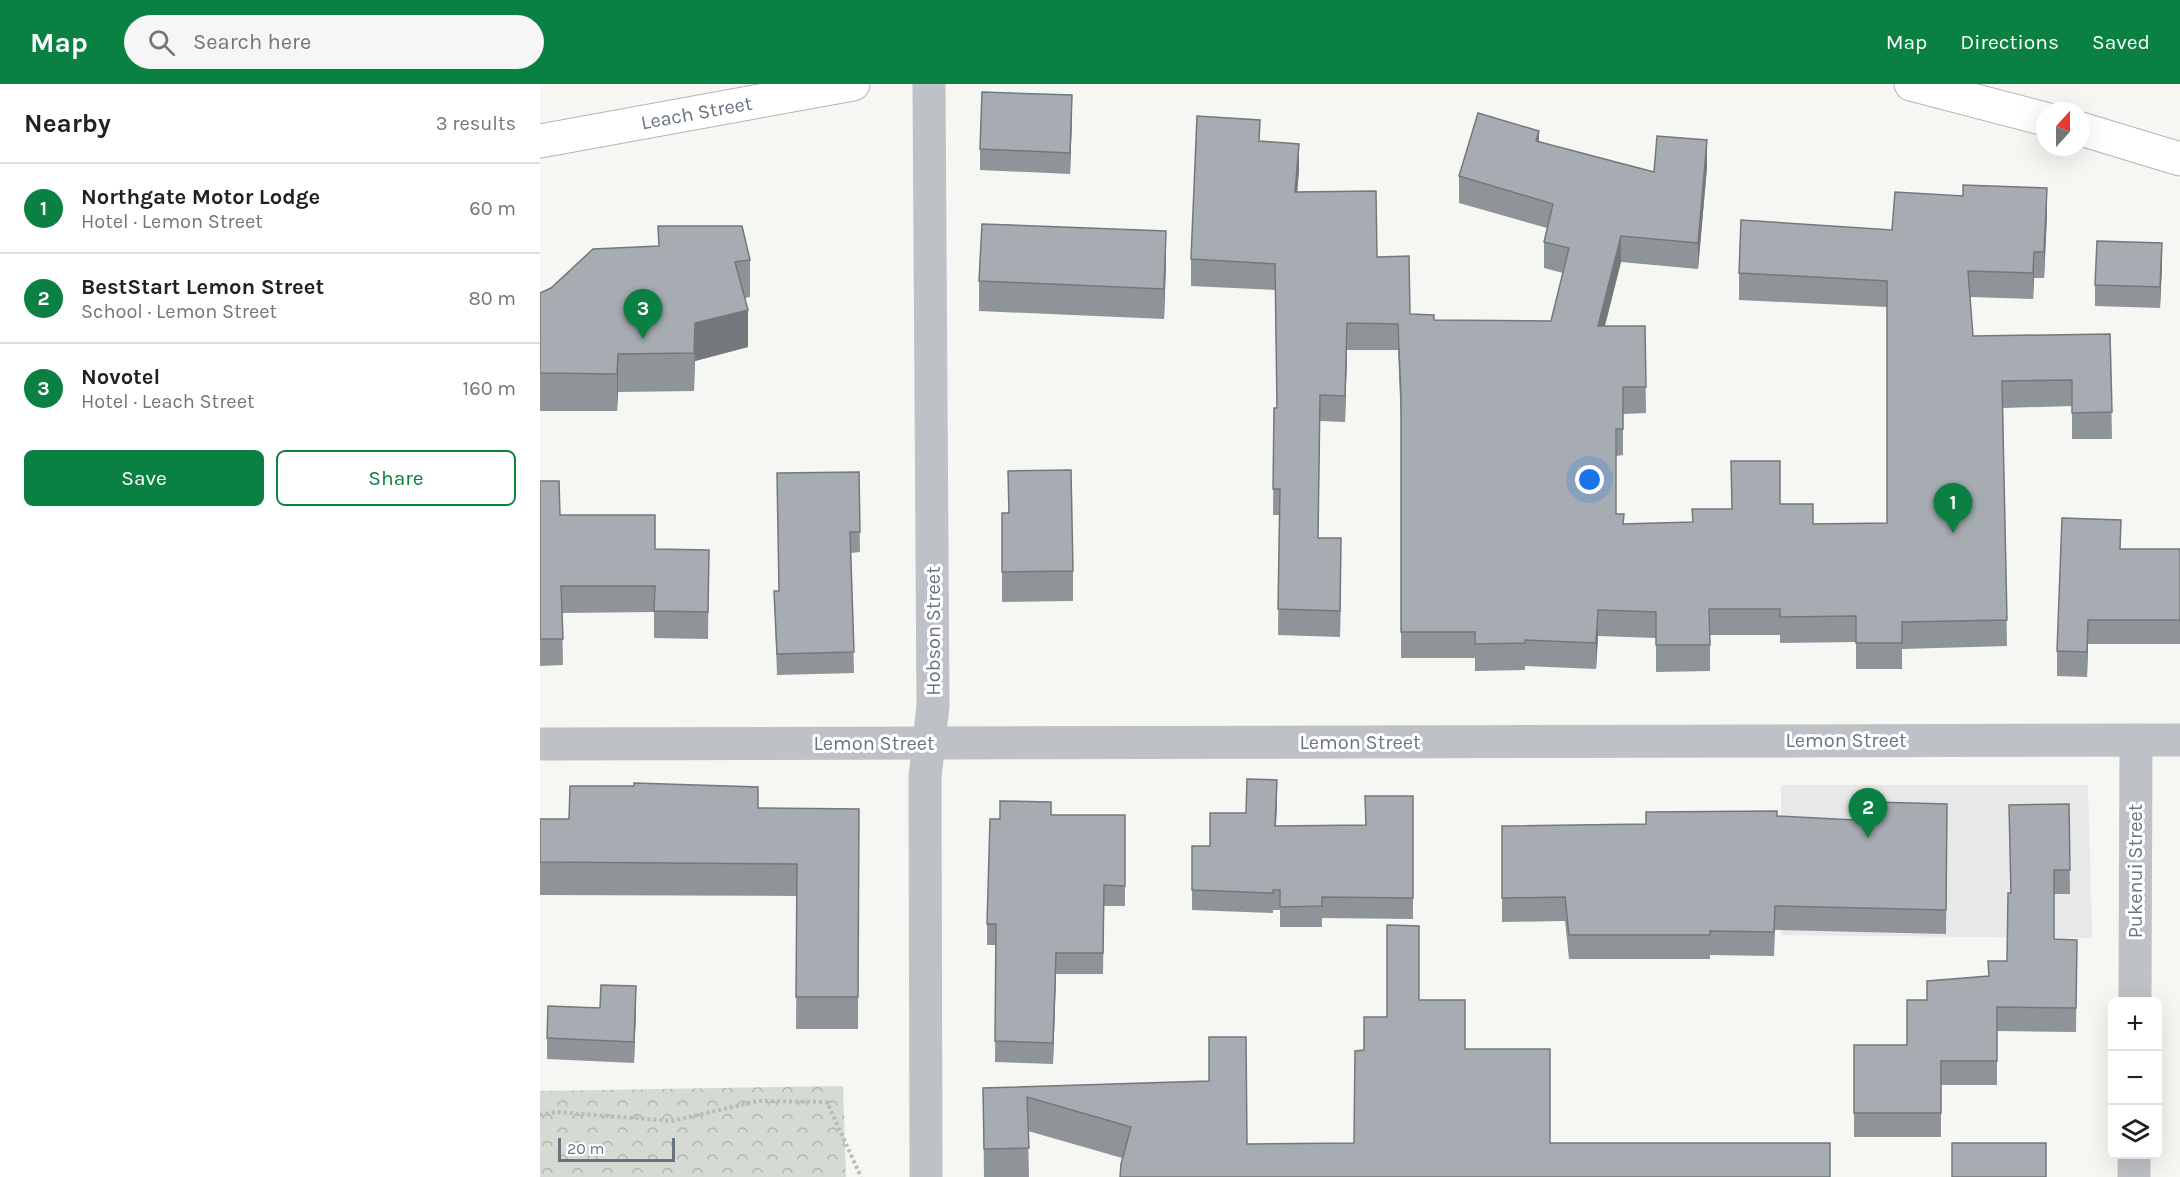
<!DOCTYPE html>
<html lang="en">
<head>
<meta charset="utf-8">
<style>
	:root { --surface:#fff; --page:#f6f6f6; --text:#202124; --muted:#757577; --line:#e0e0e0; --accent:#0b8043 }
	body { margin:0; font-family:Karla,sans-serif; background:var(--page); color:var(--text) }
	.controls { position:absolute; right:18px; bottom:18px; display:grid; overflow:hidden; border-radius:9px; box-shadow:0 6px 24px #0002 }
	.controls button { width:54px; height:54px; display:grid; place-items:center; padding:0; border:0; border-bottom:2px solid var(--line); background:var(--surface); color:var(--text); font:30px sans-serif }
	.compass { position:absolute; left:1496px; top:18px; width:54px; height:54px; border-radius:50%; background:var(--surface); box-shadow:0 6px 24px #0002; rotate:21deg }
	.scale { position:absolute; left:18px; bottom:15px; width:117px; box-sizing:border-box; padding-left:6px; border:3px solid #697481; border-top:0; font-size:16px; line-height:21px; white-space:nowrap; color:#697481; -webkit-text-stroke:4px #fff; paint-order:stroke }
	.you { position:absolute; left:1050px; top:396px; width:21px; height:21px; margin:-15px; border:4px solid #fff; border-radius:50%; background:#1a73e8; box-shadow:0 0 0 9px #1a73e833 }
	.badge { display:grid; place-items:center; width:39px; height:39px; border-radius:50%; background:var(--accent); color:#fff; font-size:20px; font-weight:700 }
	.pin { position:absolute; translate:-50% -50px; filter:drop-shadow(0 2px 3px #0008) }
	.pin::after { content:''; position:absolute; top:32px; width:21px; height:18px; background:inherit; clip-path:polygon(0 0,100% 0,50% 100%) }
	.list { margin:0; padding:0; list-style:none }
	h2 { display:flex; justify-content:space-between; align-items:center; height:78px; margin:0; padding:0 24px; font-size:26px }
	h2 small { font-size:20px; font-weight:400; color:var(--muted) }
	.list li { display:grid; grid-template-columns:39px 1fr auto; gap:18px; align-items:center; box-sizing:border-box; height:90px; padding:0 24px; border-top:2px solid var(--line) }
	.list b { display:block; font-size:22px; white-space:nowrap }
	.list p { margin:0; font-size:20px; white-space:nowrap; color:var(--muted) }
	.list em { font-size:20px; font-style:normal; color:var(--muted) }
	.actions { display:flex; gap:12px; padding:18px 24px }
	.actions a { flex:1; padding:14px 0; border:2px solid var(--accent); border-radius:9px; text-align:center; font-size:21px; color:var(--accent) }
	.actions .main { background:var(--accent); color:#fff }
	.icon { flex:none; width:33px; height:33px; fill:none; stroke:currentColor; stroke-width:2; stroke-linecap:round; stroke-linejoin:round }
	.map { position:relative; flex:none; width:1640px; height:1093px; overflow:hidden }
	header { display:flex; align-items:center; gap:36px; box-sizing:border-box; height:84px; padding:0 30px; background:var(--accent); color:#fff }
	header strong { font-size:28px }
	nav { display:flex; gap:33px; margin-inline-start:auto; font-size:21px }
	.search { width:420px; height:54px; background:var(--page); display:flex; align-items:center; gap:15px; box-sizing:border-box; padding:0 21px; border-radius:33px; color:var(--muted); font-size:22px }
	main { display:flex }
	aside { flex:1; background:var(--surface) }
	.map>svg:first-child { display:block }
	.built { fill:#e7e8e7 }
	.park { fill:url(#park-crowns) }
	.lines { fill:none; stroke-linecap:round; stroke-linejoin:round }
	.highway-casing { stroke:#b2b4b8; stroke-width:35 }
	.path { stroke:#b8babd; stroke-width:4; stroke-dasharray:3 3; stroke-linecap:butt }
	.street { stroke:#bec1c5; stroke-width:33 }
	.highway { stroke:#fff; stroke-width:33 }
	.wall { fill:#8f9499 }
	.shaded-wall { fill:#74787d }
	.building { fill:#a6acb2; stroke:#74787d; stroke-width:1.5 }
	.labels { text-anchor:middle; stroke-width:6; stroke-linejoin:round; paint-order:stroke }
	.street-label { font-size:20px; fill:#697481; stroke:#fff }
</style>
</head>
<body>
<header>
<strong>Map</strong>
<div class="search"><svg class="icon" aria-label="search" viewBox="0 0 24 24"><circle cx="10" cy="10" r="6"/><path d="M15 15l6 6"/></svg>Search here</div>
<nav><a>Map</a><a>Directions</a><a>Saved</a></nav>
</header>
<main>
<aside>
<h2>Nearby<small>3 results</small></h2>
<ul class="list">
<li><span class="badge">1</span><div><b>Northgate Motor Lodge</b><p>Hotel · Lemon Street</p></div><em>60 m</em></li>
<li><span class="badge">2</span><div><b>BestStart Lemon Street</b><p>School · Lemon Street</p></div><em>80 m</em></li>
<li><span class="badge">3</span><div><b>Novotel</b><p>Hotel · Leach Street</p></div><em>160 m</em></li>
</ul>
<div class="actions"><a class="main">Save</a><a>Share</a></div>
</aside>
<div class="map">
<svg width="1640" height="1093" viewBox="0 0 1640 1093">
	<defs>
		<pattern id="park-crowns" width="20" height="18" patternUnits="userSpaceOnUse" patternTransform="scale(1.5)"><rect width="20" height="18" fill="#d5dad3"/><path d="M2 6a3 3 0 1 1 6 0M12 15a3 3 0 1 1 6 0" fill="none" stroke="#b1b5b1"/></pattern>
	</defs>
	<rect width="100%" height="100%" fill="#f6f6f3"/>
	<polygon class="built" points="1241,701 1548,701 1552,854 1241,851"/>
	<polygon class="park" points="303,1002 306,1093 0,1093 0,1007"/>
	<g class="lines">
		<defs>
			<g id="highway">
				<polyline points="1371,0 1505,35"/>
				<polyline points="1541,45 1640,75"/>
				<path id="s1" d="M0,57L313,0"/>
			</g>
		</defs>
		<use href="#highway" class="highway-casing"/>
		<polyline class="path" points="0,1031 16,1028 132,1037 218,1017 287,1018 321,1093"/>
		<g class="street">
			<polyline points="0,660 1640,656"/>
			<polyline points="1595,918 1596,656"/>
			<polyline points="386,1093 385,693 393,622 389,0"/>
			<polyline points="1594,1093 1594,1070"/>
		</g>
		<use href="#highway" class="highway"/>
	</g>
	<g class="wall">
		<polygon points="532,32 530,90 440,86 440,65"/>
		<polygon points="720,57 759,86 757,108 837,173 870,230 894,236 1011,237 1023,189 1004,184 1004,158 1007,144 919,119 919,92 999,58 1114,88 1167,83 1158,185 1081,178 1065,242 1105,242 1106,329 1083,330 1083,371 1076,372 1076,430 1084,440 1152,438 1191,425 1240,420 1273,440 1347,439 1347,223 1199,216 1199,189 1352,146 1507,130 1504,194 1494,194 1493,215 1430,213 1433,252 1570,250 1572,355 1532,355 1532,322 1463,324 1467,562 1362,565 1362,585 1316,585 1316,558 1240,559 1240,551 1170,551 1170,587 1116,588 1116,554 1058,552 1056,585 985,582 985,586 935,587 935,574 861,574 861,340 858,266 807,266 805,338 780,337 778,454 801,480 800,553 738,551 739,431 733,431 734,324 737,324 735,206 651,202 651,175"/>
		<polygon points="210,176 210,213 205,214 208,263 155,277 154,307 78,308 77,327 0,327 0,209"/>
		<polygon points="626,177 624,235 439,227 439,197"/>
		<polygon points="1622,180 1620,224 1555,222 1555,201"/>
		<polygon points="319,388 320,468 311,469 314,589 237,591 234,507 238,507"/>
		<polygon points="0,397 20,431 115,465 169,466 168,555 114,554 114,528 22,529 23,581 0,582"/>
		<polygon points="462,429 533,487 533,517 462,518"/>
		<polygon points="1581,465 1640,465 1640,560 1548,560 1547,593 1517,592 1517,567"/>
		<polygon points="873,712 873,835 782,834 782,843 740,843 740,826 733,826 733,829 652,826 652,762 670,762 706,729 737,717 736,742 825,741"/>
		<polygon points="1407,720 1406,850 1235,846 1234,872 1170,871 1170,875 1029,875 1025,837 962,838 962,742 1106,740 1237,732 1334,737"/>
		<polygon points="1529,720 1530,810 1514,810 1514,855 1537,856 1536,948 1457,947 1457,1001 1401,1001 1401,1053 1314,1053 1314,961 1367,961 1387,916 1448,892 1467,877 1471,809 1469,721"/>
		<polygon points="218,724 319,725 318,945 256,945 257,812 0,811 0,735 29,735"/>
		<polygon points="511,731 585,731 585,822 564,822 563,890 516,890 513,980 455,978 456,861 447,861 447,840 460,735"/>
		<polygon points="879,916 1010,1059 582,1074 488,1047 489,1093 444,1093 443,1004 669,997 707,1060 814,1059 824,966 847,933"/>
		<polygon points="96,923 94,979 7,975 7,954 60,924"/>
	</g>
	<g class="shaded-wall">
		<polygon points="532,11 532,32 530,90 530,69"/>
		<polygon points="999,47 999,73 996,57"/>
		<polygon points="1167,56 1167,83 1158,185 1158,159"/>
		<polygon points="759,60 759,86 755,134 755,108"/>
		<polygon points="1507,104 1507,130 1504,194 1504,168"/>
		<polygon points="626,147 626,177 624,235 624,205"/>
		<polygon points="1081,152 1081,178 1058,268 1058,242"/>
		<polygon points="1622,159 1622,180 1620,224 1620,203"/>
		<polygon points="1494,168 1494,194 1493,215 1493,189"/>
		<polygon points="208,226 208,263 155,277 154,307 155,239"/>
		<polygon points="807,239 807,266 805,338 805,312"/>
		<polygon points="78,270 78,308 77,327 77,290"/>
		<polygon points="801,454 801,480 800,553 800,527"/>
		<polygon points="1058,526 1058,552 1056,585 1056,559"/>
		<polygon points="1548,536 1548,560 1547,593 1547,568"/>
		<polygon points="737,696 737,717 735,762 735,742"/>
		<polygon points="516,869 516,890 513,980 513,959"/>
		<polygon points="96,902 96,923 94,979 94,958"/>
	</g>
	<g class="building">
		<polygon points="442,8 532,11 530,69 440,65"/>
		<polygon points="938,29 999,47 996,57 1114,88 1117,52 1167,56 1158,159 1081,152 1058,242 1105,242 1106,303 1083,303 1083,345 1076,345 1076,430 1084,430 1083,440 1153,438 1152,425 1192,425 1191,377 1240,377 1240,420 1273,420 1273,440 1347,439 1347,197 1199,189 1201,136 1352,146 1355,108 1423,112 1423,101 1507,104 1504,168 1494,168 1493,189 1428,187 1433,252 1570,250 1572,328 1532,329 1532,296 1462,297 1467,536 1362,538 1362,559 1316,559 1316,532 1240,533 1240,525 1169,525 1170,561 1116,561 1116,528 1058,526 1056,559 985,556 985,559 935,560 935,548 861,548 861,314 858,240 807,239 805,312 780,311 778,454 801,454 800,527 738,525 740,405 733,405 734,324 737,324 735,180 651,175 657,32 720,36 719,57 759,60 755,108 836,107 837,173 869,172 870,230 894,231 894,236 1011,237 1029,164 1004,158 1013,120 919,92"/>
		<polygon points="442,140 626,147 624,205 439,197"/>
		<polygon points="118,142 202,142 210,176 195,178 208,226 155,239 154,269 78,270 77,290 0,289 0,209 11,204 53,165 119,162"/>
		<polygon points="1557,157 1622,159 1620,203 1555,201"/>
		<polygon points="531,386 533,487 462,488 462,429 469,429 468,387"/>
		<polygon points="319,388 320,448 310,448 314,568 237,570 234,507 239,507 237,389"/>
		<polygon points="0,397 19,397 20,431 115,431 115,465 169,466 168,528 114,527 115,502 21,502 23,555 0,555"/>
		<polygon points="1522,434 1581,436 1580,465 1640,465 1640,536 1548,536 1547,568 1517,567"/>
		<polygon points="707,695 737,696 735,742 826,741 825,712 873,712 873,814 782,813 782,822 740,823 740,806 733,806 733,809 652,806 652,762 670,762 670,729 706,729"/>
		<polygon points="94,699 218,703 218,724 319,725 318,913 256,913 257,780 0,778 0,735 29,735 30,702 94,702"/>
		<polygon points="460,717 511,718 511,731 585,731 585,802 564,801 563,869 516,869 513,959 455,957 456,840 447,840 450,735 460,735"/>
		<polygon points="1334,718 1407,720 1406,826 1235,822 1234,848 1170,847 1170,851 1029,851 1025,813 962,814 962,742 1106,740 1106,728 1237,727 1237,732 1334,737"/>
		<polygon points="1529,720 1530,786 1514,786 1514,855 1537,856 1536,924 1457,923 1457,977 1401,977 1401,1029 1314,1029 1314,961 1367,961 1367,916 1387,916 1387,897 1449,892 1448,877 1467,877 1468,809 1471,809 1469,721"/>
		<polygon points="847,841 879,842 879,916 925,916 925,965 1010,965 1010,1059 1290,1059 1290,1093 580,1093 581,1080 591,1043 487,1013 489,1064 444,1065 443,1004 669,997 669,953 706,953 707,1060 814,1059 815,967 824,966 824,933 847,933"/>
		<polygon points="61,901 96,902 94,958 7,954 8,922 60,924"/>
		<rect x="1412" y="1059" width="94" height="34"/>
	</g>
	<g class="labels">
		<g class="street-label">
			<text dy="7" stroke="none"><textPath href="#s1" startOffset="159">Leach Street</textPath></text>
			<text transform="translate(393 547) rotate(-90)" y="7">Hobson Street</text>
			<text x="1306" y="663">Lemon Street</text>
			<text x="820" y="665">Lemon Street</text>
			<text x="334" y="666">Lemon Street</text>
			<text transform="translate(1595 787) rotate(-90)" y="7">Pukenui Street</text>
		</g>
	</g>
</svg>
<div class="controls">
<button>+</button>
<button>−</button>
<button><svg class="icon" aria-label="layers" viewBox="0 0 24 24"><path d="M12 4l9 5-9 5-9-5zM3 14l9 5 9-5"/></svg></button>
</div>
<svg class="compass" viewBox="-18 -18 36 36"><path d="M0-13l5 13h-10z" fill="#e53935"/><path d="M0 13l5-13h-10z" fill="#757577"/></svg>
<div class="scale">20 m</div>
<div class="you"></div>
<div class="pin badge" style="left:1413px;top:449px">1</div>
<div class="pin badge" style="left:1328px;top:754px">2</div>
<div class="pin badge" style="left:103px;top:255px">3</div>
</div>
</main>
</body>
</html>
